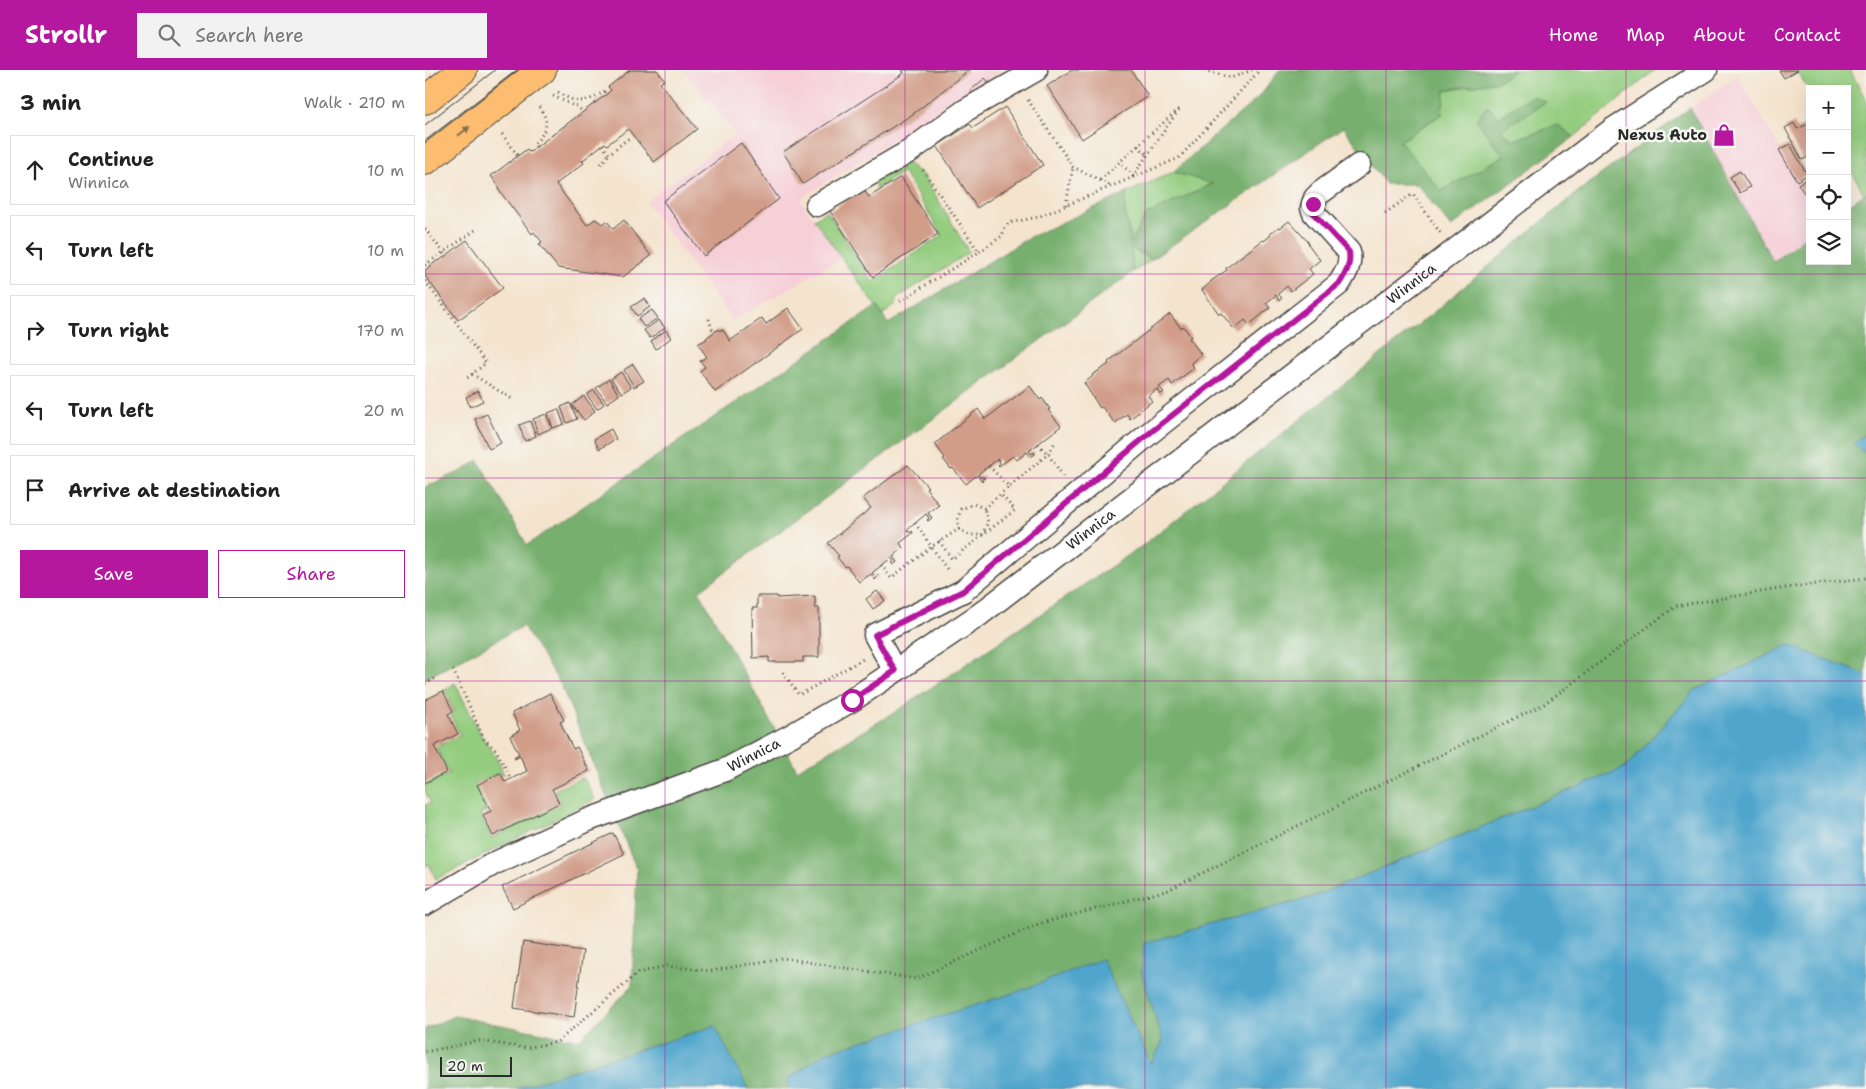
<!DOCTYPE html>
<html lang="en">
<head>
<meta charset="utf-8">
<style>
	:root { --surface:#fff; --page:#f2f2f2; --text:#222; --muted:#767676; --line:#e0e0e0; --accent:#b5179e }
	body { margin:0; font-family:"Shantell Sans",sans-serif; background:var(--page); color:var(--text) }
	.controls { position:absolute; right:15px; top:15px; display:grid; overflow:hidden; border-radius:0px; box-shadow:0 5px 20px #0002 }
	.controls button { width:45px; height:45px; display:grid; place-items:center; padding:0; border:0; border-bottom:1px solid var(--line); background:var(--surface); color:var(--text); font:25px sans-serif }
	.scale { position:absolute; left:15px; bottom:12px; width:72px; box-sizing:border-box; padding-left:5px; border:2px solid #2b2b2b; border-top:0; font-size:14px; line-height:18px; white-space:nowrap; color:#2b2b2b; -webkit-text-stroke:4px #f6f6f2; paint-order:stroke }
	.stop { position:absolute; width:15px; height:15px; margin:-11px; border:4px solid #b5179e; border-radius:50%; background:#fff }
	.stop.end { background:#b5179e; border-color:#fff; box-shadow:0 1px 5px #0008 }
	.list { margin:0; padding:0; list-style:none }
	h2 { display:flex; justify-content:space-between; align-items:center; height:65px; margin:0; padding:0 20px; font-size:21px }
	h2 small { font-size:16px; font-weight:400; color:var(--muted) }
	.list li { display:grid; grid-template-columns:32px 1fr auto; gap:15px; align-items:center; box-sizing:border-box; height:70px; margin:0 10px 10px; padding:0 10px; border:1px solid var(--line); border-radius:0px }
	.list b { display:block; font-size:19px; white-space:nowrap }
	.list p { margin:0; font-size:16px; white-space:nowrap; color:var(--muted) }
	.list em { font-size:16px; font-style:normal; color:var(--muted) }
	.actions { display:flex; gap:10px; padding:15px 20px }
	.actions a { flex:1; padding:11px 0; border:1px solid var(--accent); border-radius:0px; text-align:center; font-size:18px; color:var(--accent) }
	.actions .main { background:var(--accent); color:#fff }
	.icon { flex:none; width:28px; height:28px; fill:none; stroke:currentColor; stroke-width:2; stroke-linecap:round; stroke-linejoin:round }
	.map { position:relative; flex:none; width:1441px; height:1019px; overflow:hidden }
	header { display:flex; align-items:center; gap:30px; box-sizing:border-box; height:70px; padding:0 25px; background:var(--accent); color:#fff }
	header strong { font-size:24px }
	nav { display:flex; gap:28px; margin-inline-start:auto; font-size:18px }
	.search { width:350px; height:45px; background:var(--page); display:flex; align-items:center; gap:12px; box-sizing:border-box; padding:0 18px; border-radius:0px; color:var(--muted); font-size:19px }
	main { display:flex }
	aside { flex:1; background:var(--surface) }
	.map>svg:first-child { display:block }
	.built { fill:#f6cfd7 }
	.green { fill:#94cd80; stroke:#607c56 }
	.forest { fill:#77b06e; stroke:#516e4c }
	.water { fill:#50a5cc; stroke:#3e687c }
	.building { fill:#d19c88 }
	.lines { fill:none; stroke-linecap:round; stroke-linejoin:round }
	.street-casing { stroke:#494743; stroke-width:25 }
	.primary-casing { stroke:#494743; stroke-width:30 }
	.path { stroke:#494743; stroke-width:3; stroke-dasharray:1 4; stroke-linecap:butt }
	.street { stroke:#fff; stroke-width:22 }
	.primary { stroke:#fcbd6f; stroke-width:28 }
	.tram { stroke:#2b2b2b; stroke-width:1 }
	.oneway { fill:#896d4a }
	.route { stroke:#b5179e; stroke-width:6 }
	.grid { fill:none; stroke:#b5179e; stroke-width:1; stroke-opacity:0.55 }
	.labels { text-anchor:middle; stroke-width:5; stroke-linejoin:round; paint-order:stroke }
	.poi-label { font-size:15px; font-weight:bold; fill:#2b2b2b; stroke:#f6f6f2; text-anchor:end }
	.street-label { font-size:15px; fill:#2b2b2b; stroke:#f6f6f2 }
</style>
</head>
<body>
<header>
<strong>Strollr</strong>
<div class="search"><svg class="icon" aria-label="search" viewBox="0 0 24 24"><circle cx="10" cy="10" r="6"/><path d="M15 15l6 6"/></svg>Search here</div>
<nav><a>Home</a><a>Map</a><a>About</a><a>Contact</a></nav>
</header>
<main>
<aside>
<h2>3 min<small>Walk · 210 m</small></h2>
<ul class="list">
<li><svg class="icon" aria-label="ahead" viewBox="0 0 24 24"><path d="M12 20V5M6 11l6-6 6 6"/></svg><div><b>Continue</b><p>Winnica</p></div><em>10 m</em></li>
<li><svg class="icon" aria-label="left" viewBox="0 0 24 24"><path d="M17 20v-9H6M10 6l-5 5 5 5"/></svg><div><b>Turn left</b></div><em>10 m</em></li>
<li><svg class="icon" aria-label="right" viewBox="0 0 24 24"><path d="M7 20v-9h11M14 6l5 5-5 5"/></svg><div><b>Turn right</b></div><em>170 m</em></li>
<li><svg class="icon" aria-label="left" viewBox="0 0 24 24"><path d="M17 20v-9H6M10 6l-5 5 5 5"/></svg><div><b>Turn left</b></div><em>20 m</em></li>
<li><svg class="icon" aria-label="arrive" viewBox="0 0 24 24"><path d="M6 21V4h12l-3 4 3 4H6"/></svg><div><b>Arrive at destination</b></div></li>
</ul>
<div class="actions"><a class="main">Save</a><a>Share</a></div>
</aside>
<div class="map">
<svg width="1441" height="1019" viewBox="0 0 1441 1019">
	<rect width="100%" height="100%" fill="#f6f6f2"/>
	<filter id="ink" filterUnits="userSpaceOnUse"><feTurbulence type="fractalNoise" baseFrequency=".02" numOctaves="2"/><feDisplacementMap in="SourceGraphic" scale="10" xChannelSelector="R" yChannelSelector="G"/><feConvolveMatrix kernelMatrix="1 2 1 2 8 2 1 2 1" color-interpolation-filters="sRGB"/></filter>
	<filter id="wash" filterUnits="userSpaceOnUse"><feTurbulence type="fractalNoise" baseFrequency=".0096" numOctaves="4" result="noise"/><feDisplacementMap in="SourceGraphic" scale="20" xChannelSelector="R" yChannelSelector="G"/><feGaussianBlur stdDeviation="1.12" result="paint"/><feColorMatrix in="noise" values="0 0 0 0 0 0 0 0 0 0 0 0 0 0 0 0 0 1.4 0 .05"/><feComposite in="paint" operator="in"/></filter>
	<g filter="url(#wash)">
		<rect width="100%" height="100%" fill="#f4e4ce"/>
		<g class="built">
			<polygon points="259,0 578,0 375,129 417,188 308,251 221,132 310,64"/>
			<polygon points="1313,5 1385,134 1385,163 1348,192 1265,38"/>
		</g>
		<g class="green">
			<polygon points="1090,0 1230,0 1149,67 1133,55 1089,70 1075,60 1120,32 1107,26 1073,47 1062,36 1051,50 1079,86 1016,121 974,71 1017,44 1020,20 1073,11"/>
			<polygon points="1372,0 1425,0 1441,30 1441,123 1439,124 1422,93 1422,19 1385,19 1385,23"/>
			<polygon points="478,90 499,106 544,182 471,229 471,235 457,245 389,149 402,141 448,212 517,165 478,102 451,119 449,111"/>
			<path d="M748,102L789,113L721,145L709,180L727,189L708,202C707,190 707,177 705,166C702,147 697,144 702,123Z"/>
			<polygon points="30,613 57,667 68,682 79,704 77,705 75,702 50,714 62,740 55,744 67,768 136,734 130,720 158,707 170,729 11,809 4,794 0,796 0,735 6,733 0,722 0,715 24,703 11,677 35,665 25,644 29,641 20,620"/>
		</g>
		<g class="forest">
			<polygon points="855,0 1090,0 1074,11 1020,20 1017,44 975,71 1016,121 1079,86 1051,50 1063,36 1073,47 1107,26 1121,32 1076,60 1089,70 1133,55 1149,67 1026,157 992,114 961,114 918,57 727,189 709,180 708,168 721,145 788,114 748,102 835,26"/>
			<path d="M1265,38L1348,192L1385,163V191H1422V136L1441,123V363L1430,374L1441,384V605L1364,575L1270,620L1201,697L888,827L720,873L717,904L738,971L726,994L677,890L362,1010L365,1019H323L289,956L92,1019H0V959L29,946L154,970L207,916L212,800L136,615L98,556L0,609V417L39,400L53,390L102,475L452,236L463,254L605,167L702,123C697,144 702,147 705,166C707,177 707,190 708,202L274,521L372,700L467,644L717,476L1009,242L1150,124Z"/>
		</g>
		<g class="water">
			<polygon points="1441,363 1441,384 1429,374"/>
			<polygon points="1364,575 1441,605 1441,1019 365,1019 362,1010 400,983 592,922 677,889 726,994 738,971 717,904 719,873 888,827 1201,697 1270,620"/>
			<polygon points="290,956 323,1019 92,1019 96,1017"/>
		</g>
		<g id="blocks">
			<g class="building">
				<polygon points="205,0 232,0 240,10 235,13 272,59 229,92 203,59 182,75 180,73 177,75 157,91 159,93 131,114 162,155 170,149 178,154 182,151 188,159 199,150 226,186 198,207 133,198 114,174 117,172 109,162 107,164 73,119 75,118 66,106 102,79 105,82 111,77 182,24 186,20 183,17"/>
				<polygon points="477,0 544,0 488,44 378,114 358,82 465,13 479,3"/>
				<polygon points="647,0 706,0 723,26 657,69 622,16"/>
				<polygon points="1354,0 1373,0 1359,8"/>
				<polygon points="560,8 567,16 551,29 545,21"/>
				<polygon points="580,37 618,95 552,138 512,76 545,54 548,58"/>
				<polygon points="1369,53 1372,59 1385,53 1385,86 1377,90 1360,58"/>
				<polygon points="316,73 354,129 279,186 238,131"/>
				<polygon points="1365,74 1382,105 1372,111 1354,80"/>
				<polygon points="1315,101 1325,117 1315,123 1305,107"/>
				<polygon points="476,107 513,164 448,207 405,141 438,119 444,127"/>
				<polygon points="1382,109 1385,114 1385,120 1379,123 1373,114"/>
				<polygon points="864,151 884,173 883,174 895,190 884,199 888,204 866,221 862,216 853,224 857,228 854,231 851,225 841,233 845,238 824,255 820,250 809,259 796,243 794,244 777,220 786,212 786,211 802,200 801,198 838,170 839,171 846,165 844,164 854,157 855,158"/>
				<polygon points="42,170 78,218 33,250 0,206 0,200 13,190 14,191"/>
				<polygon points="220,228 225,237 212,246 206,237"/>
				<polygon points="363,238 378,259 290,322 275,301 280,297 275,291 282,287 273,274 282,269 281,268 292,260 298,260 305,271 337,248 341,254"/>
				<polygon points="227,240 233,248 219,257 213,249"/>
				<polygon points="745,244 756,258 758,256 766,267 764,268 776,284 766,293 769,298 747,315 744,310 734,317 739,322 735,325 732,319 723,326 727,331 705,349 702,344 690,353 677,337 675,338 659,313 668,306 667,305 684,294 683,292"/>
				<polygon points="234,250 240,258 225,268 219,260"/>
				<polygon points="241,260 246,268 231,279 226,271"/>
				<polygon points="208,294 219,311 209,317 199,300"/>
				<polygon points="196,302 206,317 197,323 186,309"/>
				<polygon points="184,309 194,325 182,333 171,318"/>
				<polygon points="605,316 615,330 617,328 625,339 623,340 636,356 604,381 606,384 609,382 610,384 606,387 602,382 592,390 588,386 574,396 573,395 575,393 573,389 553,404 556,408 558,406 560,408 557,409 558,411 557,412 552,405 541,414 528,398 526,399 518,389 520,388 510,374 553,339 560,349"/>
				<polygon points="169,320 179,334 172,339 162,325"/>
				<polygon points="53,321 58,331 45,337 41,327"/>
				<polygon points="159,326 170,341 159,350 147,335"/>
				<polygon points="145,333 152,349 142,353 136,337"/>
				<polygon points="133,339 139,354 128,358 123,343"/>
				<polygon points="62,344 76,373 64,379 50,349"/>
				<polygon points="121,344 127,358 113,364 108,349"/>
				<polygon points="105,351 111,366 100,371 94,355"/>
				<polygon points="186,359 191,369 174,379 169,369"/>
				<polygon points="483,395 503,417 501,418 514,435 503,443 507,448 503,451 502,450 504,448 501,444 482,460 485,463 487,461 488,463 475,473 478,478 468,487 472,492 468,495 467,493 469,491 466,488 447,503 450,506 452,504 453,506 450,510 446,504 434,512 422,496 420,497 412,487 414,486 403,473 446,438 438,428"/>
				<polygon points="452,521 460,531 448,539 441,529"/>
				<polygon points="332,526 352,526 352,528 390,526 390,538 394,538 394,587 378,587 378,592 344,592 344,587 328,588 327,538 332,538"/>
				<polygon points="18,621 28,641 23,644 33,664 9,676 22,702 0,713 0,630"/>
				<polygon points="125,623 139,650 135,652 148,679 152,677 164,701 127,719 134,733 68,766 58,745 66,741 52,715 75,703 80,712 102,701 95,686 90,689 89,687 94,684 85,666 95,660 87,643"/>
				<polygon points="188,763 199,784 88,838 77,817"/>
				<polygon points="98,872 158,881 149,947 89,938"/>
			</g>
		</g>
	</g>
	<g filter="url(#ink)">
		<use href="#blocks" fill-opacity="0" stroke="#494743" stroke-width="1"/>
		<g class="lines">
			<defs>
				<g id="street">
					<polyline points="392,135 485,81 541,40 611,0"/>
					<path d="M470,601L450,565L538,521L726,362L914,214C921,203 926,195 924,182L889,143L887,138L890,128L895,123L934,95"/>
					<path id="s1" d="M0,834L68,794L163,750L300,700L365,666L427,630L554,545L1188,59L1281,0"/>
				</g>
				<g id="primary">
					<polyline points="0,30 38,0"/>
					<polyline points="0,91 117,0"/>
				</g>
			</defs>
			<use href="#street" class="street-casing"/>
			<use href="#primary" class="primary-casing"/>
			<g class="path">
				<polyline points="203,0 204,1"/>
				<polyline points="779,0 806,8 827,0"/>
				<path d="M133,22C153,35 161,33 180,21L182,24"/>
				<polyline points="128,26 154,38 157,42"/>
				<polyline points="603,30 648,97 686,116"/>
				<polyline points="77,64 93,86"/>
				<polyline points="177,75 184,84 204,68"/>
				<polyline points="713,76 723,85"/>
				<path d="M111,77L109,74C121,62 126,52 114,37"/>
				<polyline points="176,94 184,84"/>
				<polyline points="498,100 554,182 577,166 580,157 584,153 613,147 754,88 835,0"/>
				<path d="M675,110C701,86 728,62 755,38L708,106L695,92"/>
				<polyline points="641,135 648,97"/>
				<polyline points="960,143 988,124 1016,164"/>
				<polyline points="0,159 21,186"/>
				<polyline points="0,195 52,159"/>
				<polyline points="0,211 61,293 41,309"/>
				<polyline points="475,231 554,182"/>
				<polyline points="284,249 288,262"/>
				<polyline points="47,304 87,329"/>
				<polyline points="613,374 623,384 631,371"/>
				<polyline points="564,396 585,418"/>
				<polyline points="490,453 524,502"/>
				<polyline points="534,459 544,465 557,465 563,452 559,438"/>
				<polyline points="514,471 527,489 590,440 576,425"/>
				<polyline points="456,495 466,508 506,477 534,459 533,448 536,439 549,434 559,438 623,384 638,406 637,407"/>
				<polyline points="28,600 59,669 71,680 86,709"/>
				<polyline points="358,602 374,625 438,589"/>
				<polyline points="0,614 13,607"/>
				<polyline points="0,982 54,971 101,978 132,972 213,903 241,896 286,901 357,888 491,909 613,854 743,820 1119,634 1251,536 1360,518 1441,508"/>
			</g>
			<use href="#street" class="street"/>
			<use href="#primary" class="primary"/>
			<g class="tram">
				<polyline points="0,55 70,0"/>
				<polyline points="0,71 92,0"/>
			</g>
		</g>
		<defs><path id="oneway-solid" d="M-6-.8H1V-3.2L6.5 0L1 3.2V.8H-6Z" transform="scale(1.25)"/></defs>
		<use class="oneway" href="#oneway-solid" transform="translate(39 61) rotate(-38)"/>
	</g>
	<g class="lines" filter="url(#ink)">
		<path class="route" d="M427,630L470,601L450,565L538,521L726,362L914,214C921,203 926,195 924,182L889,144L887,138L888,134"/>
	</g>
	<path class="grid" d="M240,0V1019M480,0V1019M720,0V1019M961,0V1019M1201,0V1019M0,204H1441M0,408H1441M0,611H1441M0,815H1441"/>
	<defs>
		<symbol id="shop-bare" viewBox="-9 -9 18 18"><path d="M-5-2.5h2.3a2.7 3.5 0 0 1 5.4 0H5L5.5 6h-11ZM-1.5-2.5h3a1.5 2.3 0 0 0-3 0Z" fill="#b5179e" stroke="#f6f6f2" stroke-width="2.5" paint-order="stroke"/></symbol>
	</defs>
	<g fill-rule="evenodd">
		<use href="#shop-bare" x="1283" y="49" width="32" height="32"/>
	</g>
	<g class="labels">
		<g class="poi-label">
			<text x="1282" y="70">Nexus Auto</text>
		</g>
		<g class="street-label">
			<text dy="5" stroke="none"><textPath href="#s1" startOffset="1172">Winnica</textPath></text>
			<text dy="5" stroke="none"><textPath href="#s1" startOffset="768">Winnica</textPath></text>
			<text dy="5" stroke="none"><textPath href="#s1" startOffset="362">Winnica</textPath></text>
		</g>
	</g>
</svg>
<div class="controls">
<button>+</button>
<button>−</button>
<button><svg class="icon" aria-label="locate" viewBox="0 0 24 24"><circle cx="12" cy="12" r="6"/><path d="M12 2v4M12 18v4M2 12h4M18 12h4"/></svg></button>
<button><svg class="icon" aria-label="layers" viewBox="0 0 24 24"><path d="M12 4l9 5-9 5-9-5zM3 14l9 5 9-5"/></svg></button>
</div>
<div class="scale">20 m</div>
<div class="stop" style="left:427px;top:630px"></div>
<div class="stop end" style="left:888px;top:134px"></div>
</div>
</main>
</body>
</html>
